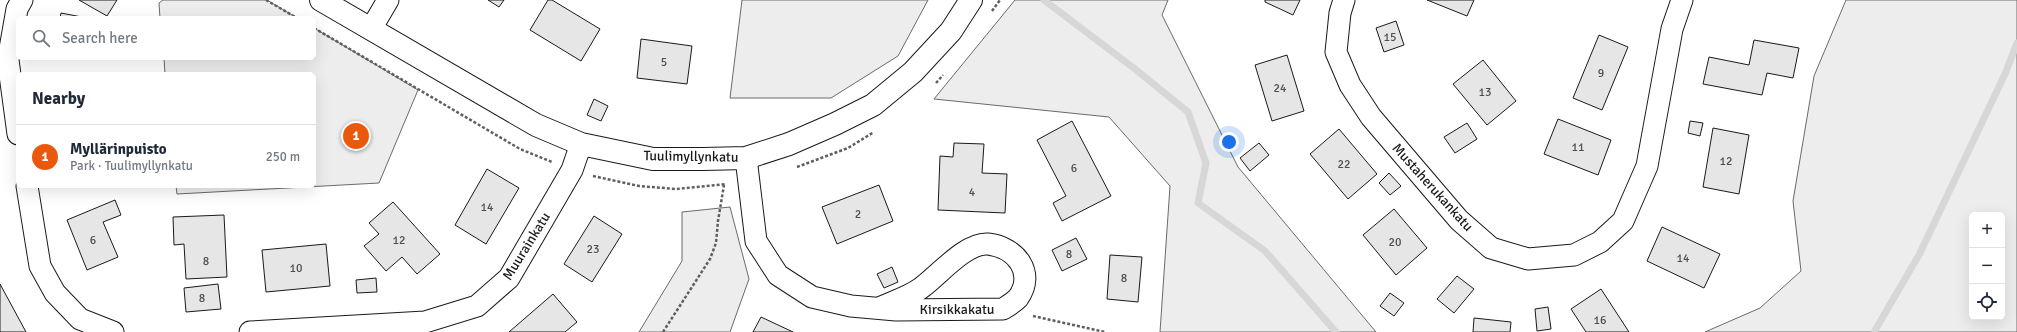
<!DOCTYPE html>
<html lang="en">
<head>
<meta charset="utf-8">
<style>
	:root { --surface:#fff; --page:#f2f2f3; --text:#1f2937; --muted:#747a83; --line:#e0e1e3; --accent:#ea580c }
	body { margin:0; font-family:Signika,sans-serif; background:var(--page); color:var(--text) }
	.controls { position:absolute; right:12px; bottom:12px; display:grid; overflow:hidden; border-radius:6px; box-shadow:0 4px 16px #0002 }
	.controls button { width:36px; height:36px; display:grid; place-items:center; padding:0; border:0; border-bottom:1px solid var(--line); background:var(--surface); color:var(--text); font:20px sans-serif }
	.you { position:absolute; left:1229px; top:142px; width:14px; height:14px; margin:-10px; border:3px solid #fff; border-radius:50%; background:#1a73e8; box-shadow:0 0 0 6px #1a73e833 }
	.badge { display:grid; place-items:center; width:26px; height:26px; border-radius:50%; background:var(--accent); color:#fff; font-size:13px; font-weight:700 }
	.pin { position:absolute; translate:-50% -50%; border:2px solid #fff; box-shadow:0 1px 4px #0006 }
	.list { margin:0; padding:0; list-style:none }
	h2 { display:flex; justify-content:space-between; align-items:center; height:52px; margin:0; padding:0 16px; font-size:17px }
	h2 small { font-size:13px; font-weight:400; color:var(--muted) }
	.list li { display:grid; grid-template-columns:26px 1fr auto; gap:12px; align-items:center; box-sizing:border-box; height:64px; padding:0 16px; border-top:1px solid var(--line) }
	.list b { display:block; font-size:15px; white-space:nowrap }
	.list p { margin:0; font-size:13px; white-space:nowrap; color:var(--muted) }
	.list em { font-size:13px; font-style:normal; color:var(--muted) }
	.icon { flex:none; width:22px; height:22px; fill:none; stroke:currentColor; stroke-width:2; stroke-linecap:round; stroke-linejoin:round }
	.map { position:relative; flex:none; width:2017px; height:332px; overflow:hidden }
	.search { position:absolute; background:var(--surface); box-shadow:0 4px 16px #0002; left:16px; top:16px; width:300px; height:44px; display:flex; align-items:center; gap:10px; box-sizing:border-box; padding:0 14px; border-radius:6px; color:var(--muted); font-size:15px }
	.panel { position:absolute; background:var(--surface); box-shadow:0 4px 16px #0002; left:16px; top:72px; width:300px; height:116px; border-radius:6px }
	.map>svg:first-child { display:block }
	.built { fill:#ededed; stroke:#6a6a6a; fill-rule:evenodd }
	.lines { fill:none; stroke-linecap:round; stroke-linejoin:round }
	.stream { stroke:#d7d7d7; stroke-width:7 }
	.building { fill:#e6e6e6; stroke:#1a1a1a }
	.minor-casing { stroke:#1a1a1a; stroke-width:23 }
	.tertiary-casing { stroke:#1a1a1a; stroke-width:24 }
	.path { stroke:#5f5f5f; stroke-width:2.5; stroke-dasharray:3 2; stroke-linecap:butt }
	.minor { stroke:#fff; stroke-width:21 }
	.tertiary { stroke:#fff; stroke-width:22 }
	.labels { text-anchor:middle; stroke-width:3; stroke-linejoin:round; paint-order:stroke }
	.number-label { font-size:12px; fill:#4d4d4d }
	.street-label { font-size:14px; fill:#1a1a1a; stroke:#fff }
</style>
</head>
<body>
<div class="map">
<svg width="2017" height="332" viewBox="0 0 2017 332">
	<rect width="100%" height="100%" fill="#fff"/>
	<g class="built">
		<polygon points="163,0 267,0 297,18 160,18 159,3"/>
		<polygon points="742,0 928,0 898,56 831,98 730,98"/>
		<polygon points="1015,0 1168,0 1162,15 1238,167 1376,332 1160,332 1170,186 1109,117 934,99"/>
		<path d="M1846,0H2017V332H1705L1760,308L1801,271L1793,201L1814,76ZM1972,215H2002V317H1972Z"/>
		<polygon points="314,28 418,90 379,183 177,194 176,186 314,186 314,74 165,74 164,58 314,58"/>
		<polygon points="730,207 749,279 730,332 639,332 682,261 682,212"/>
	</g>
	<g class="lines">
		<g class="stream">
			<polyline points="1044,0 1135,69 1188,112 1206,163 1198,203 1265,251 1336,332"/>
			<polyline points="1874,332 1919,255 2005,74 2017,43"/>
		</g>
	</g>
	<g class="building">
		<polygon points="79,0 117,0 107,16"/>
		<polygon points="488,0 504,0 499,7"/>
		<polygon points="548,0 552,0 600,29 581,61 530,30"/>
		<polygon points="1265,0 1300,0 1293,15 1265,2"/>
		<polygon points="1427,0 1474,0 1467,16"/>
		<polygon points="61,13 87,18 60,18"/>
		<polygon points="1396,21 1404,45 1384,52 1376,28"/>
		<polygon points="1599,35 1628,47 1602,110 1573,98"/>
		<polygon points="641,39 692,46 687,84 637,78"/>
		<polygon points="1754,40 1799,48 1793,78 1767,73 1762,95 1703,84 1709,57 1749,65"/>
		<polygon points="1287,55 1304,111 1272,121 1255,65"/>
		<polygon points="1483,60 1516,101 1487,125 1453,84"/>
		<polygon points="594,99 608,106 601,121 587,115"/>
		<polygon points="1558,119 1611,140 1598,175 1544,154"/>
		<polygon points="1072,121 1111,196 1062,221 1053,203 1066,196 1037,140"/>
		<polygon points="1690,121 1703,123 1700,136 1688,133"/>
		<polygon points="1467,123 1477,139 1455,153 1444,137"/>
		<polygon points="1713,128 1749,135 1739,194 1703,187"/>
		<polygon points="1339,129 1377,174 1348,199 1310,154"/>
		<polygon points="954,143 984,144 982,173 1007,174 1005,213 938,210 940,156 953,157"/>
		<polygon points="1259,143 1269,155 1250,171 1240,158"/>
		<polygon points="487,169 519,188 486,244 455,225"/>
		<polygon points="1389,173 1401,186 1390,195 1379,183"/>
		<polygon points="879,185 893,221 837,244 822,207"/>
		<polygon points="115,200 121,215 103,222 118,257 87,270 67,220"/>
		<polygon points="393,202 440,254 417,274 402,257 386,271 364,246 379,234 369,223"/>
		<polygon points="1394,209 1427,248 1396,275 1363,235"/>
		<polygon points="224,215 227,277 186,279 184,244 174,245 173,217"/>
		<polygon points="594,216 622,234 592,282 564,264"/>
		<polygon points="1662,227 1720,254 1704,288 1647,261"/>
		<polygon points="1076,238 1087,259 1062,271 1052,250"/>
		<polygon points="326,244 330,286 266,292 262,250"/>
		<polygon points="1110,255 1142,257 1138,302 1107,299"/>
		<polygon points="892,267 898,282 884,288 877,274"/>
		<polygon points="1457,276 1474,289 1454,313 1437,299"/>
		<polygon points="376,278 377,292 357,293 356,280"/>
		<polygon points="0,284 26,332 0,332"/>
		<polygon points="218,284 221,309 186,312 184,288"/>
		<polygon points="1601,289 1629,332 1586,332 1571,309"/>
		<polygon points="1390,293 1404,303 1394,316 1380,306"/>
		<polygon points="553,294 577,322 565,332 509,332"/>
		<polygon points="1548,307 1551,329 1537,331 1535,309"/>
		<polygon points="761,317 793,332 753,332"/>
		<polygon points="1474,318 1511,322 1510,332 1473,332"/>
	</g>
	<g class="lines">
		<defs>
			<g id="minor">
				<polyline points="1344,0 1340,13 1336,52 1350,85 1371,117 1459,220 1491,248 1528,259 1574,255 1600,242 1623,221 1647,166 1672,29 1682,0"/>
				<polyline points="371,29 388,0"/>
				<polyline points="18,134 8,60 17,9 22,0"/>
				<path d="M746,158L756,241L778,275L812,297L851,306L896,310L1003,309C1008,306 1014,302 1018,298C1036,273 1016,247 988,244C966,242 938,276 921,288C909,297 892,302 879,308"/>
				<polyline points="27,186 40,266 55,293 80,319 113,332"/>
				<polyline points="250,332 425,322 477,306 509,278 572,170 581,144"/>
			</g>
			<polyline id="tertiary" points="321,0 536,125 581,144 653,159 703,159 746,158 789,144 835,124 873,105 913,72 951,31 971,0"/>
		</defs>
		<use href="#minor" class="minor-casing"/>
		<use href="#tertiary" class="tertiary-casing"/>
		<g class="path">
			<polyline points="266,0 297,18"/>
			<polyline points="992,11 1000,0"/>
			<polyline points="314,28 520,149 552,162"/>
			<polyline points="936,83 943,75"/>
			<polyline points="797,167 848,148 874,132"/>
			<polyline points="593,176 639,186 676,189 726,184"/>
			<polyline points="1033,316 1105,332"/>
			<polyline points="663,332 710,259 716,243 718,221 724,185"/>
		</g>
		<use href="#minor" class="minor"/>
		<use href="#tertiary" class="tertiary"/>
	</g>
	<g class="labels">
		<g class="number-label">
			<text x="1390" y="41">15</text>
			<text x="664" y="66">5</text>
			<text x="1601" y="77">9</text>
			<text x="1280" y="92">24</text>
			<text x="1485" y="96">13</text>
			<text x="1578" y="151">11</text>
			<text x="1726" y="165">12</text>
			<text x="1344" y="168">22</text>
			<text x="1074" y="172">6</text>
			<text x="972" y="196">4</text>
			<text x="487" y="211">14</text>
			<text x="858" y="218">2</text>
			<text x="93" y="244">6</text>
			<text x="399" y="244">12</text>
			<text x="1395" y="246">20</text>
			<text x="593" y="253">23</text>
			<text x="1069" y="258">8</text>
			<text x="1683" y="262">14</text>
			<text x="206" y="265">8</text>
			<text x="296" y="272">10</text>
			<text x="1124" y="282">8</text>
			<text x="202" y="302">8</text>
			<text x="1600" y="324">16</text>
		</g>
		<g class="street-label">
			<text transform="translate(691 156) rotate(1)" y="5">Tuulimyllynkatu</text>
			<text transform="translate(1433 187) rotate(48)" y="5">Mustaherukankatu</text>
			<text transform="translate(526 246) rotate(-58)" y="5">Muurainkatu</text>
			<text x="957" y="314">Kirsikkakatu</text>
		</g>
	</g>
</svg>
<div class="controls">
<button>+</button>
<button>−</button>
<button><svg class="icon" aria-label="locate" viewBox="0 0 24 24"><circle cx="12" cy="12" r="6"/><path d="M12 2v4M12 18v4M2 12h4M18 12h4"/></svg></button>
</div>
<div class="you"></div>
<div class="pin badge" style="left:356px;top:136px">1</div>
<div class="search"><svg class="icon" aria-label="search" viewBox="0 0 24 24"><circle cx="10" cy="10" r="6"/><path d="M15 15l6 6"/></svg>Search here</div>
<section class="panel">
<h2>Nearby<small></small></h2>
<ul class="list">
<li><span class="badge">1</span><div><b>Myllärinpuisto</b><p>Park · Tuulimyllynkatu</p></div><em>250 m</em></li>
</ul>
</section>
</div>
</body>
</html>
